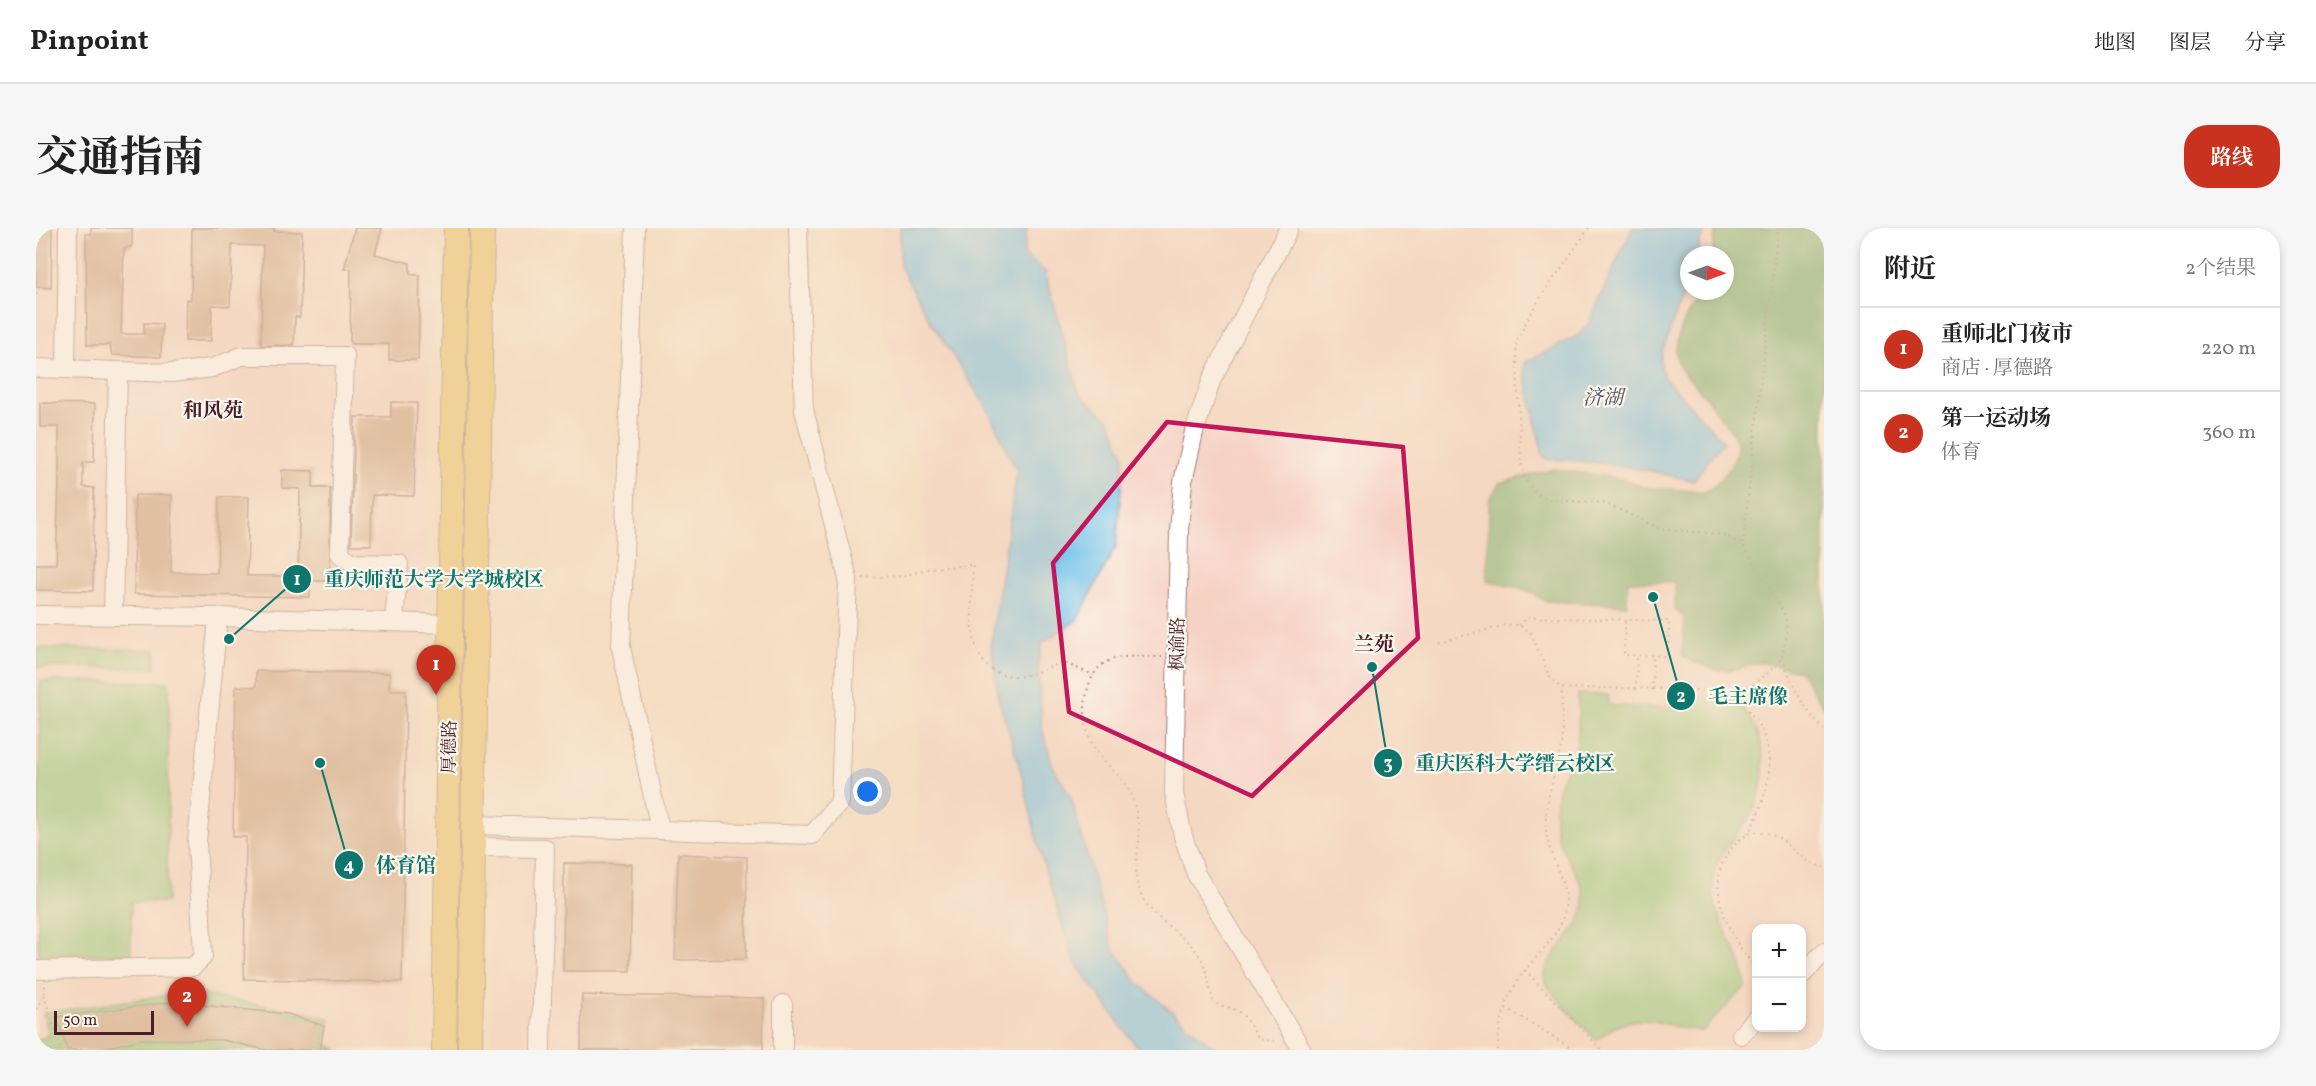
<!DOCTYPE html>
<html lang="zh">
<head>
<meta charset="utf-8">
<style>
	:root { --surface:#fff; --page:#f6f6f6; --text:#222; --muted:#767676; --line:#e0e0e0; --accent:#c8321e }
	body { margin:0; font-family:Vollkorn,"Noto Serif SC",serif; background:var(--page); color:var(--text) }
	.controls { position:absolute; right:18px; bottom:18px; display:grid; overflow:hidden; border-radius:12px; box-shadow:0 3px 9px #0003 }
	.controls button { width:54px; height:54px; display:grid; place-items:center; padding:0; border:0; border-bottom:2px solid var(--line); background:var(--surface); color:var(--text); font:30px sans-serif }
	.compass { position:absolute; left:1644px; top:18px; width:54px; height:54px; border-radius:50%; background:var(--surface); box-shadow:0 3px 9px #0003; rotate:91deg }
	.scale { position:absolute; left:18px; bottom:15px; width:100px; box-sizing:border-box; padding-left:6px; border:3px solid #4a1f2b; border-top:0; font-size:16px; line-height:21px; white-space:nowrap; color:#4a1f2b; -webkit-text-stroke:4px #fbf7ec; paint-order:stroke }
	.you { position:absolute; left:832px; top:564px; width:21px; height:21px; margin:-15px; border:4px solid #fff; border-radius:50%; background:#1a73e8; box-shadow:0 0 0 9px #1a73e833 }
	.badge { display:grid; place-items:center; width:39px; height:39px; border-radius:50%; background:var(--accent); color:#fff; font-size:20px; font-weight:700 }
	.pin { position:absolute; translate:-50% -50px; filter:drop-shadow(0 2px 3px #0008) }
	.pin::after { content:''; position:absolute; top:32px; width:21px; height:18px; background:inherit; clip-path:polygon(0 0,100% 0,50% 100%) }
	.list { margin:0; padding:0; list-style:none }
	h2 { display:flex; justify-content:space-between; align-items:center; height:78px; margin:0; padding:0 24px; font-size:26px }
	h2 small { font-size:20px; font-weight:400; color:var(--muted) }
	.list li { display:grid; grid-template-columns:39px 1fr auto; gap:18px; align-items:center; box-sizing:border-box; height:84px; padding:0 24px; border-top:2px solid var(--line) }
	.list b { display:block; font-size:22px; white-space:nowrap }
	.list p { margin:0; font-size:20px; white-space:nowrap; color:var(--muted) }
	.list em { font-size:20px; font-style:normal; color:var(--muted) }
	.map { position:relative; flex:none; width:1788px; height:822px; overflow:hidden; border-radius:24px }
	header { display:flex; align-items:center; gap:36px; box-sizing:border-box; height:84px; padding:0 30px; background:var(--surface); border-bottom:2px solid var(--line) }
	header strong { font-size:28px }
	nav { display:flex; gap:33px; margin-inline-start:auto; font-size:21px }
	.intro { display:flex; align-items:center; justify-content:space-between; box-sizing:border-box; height:144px; padding:0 36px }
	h1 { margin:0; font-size:42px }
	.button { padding:15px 27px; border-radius:24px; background:var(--accent); color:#fff; font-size:21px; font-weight:700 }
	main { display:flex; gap:36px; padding:0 36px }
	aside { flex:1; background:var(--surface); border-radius:24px; box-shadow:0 3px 9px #0003 }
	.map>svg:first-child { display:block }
	.built { fill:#f6d2c4; fill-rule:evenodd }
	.green { fill:#8ec77a; stroke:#6c7352; stroke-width:1.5 }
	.forest { fill:#72ac6a; stroke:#5e664a; stroke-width:1.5 }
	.water { fill:#70c1ec; stroke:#5d708c; stroke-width:1.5 }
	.building { fill:#c99e7e }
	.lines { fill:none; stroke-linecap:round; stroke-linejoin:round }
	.minor-casing { stroke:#9f7e76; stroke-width:20 }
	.major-casing { stroke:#9f7e76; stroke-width:26 }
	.path { stroke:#9f7e76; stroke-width:2; stroke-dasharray:1.5 4.5; stroke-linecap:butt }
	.minor { stroke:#fff; stroke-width:18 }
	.major { stroke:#ecc569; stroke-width:24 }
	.marked { fill:none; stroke:#c2185b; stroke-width:4.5; stroke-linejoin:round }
	.labels { text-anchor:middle; stroke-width:4.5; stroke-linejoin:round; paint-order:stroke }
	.street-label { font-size:18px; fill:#4a1f2b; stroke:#fbf7ec }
	.water-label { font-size:20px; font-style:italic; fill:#555065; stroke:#fbf7ec }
	.neighbourhood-label { font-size:20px; font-weight:bold; fill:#4a1f2b; stroke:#fbf7ec }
	.leader { fill:none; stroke:#0f766e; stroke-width:2 }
	.callout-dot { fill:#0f766e; stroke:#fbf7ec; stroke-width:2 }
	.mark-label { font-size:18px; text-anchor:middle; font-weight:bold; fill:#fff }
	.callout-label { font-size:20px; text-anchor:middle; font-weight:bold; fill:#0f766e; stroke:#fbf7ec; stroke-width:4.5; stroke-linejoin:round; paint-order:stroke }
</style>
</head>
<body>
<header>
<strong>Pinpoint</strong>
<nav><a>地图</a><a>图层</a><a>分享</a></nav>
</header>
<div class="intro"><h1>交通指南</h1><a class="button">路线</a></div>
<main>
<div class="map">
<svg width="1788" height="822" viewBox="0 0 1788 822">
	<rect width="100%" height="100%" fill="#fbf7ec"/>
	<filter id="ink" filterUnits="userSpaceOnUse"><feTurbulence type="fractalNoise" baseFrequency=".0167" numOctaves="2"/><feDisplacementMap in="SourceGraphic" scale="12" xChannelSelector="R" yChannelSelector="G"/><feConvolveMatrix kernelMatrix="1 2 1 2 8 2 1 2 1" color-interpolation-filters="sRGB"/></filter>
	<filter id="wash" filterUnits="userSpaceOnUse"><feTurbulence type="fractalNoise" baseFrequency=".008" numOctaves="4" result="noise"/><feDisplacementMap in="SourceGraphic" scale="24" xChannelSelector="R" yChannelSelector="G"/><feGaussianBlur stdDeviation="1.35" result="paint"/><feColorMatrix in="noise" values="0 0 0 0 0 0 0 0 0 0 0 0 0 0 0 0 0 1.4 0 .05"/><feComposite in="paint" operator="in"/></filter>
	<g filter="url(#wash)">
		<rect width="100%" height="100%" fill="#f4ddc0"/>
		<g class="built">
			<polygon points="0,0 399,0 375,822 0,822"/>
			<path d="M845,0H1788V822H455L458,611L880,622L888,256L848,101L841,36ZM1653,27H1689V63H1653ZM1720,700H1766V800H1720Z"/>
		</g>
		<g class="green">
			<polygon points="0,420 120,422 119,440 0,439"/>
			<polygon points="4,453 133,454 131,674 95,674 95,727 2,726"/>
			<path d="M1542,466L1572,467V477C1592,478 1615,481 1636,479C1640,478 1643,474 1648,472C1657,468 1668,468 1679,469C1731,476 1735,544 1718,581C1707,605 1683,619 1678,646C1670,689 1707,719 1710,758L1666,803C1619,799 1605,776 1560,812C1545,795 1527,779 1514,761C1493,732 1548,709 1548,675C1549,645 1520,626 1519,595C1518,580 1521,564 1526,550C1530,541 1537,531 1540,521C1544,504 1542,484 1542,466Z"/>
			<polygon points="153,764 294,790 289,815 301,822 0,822 0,813 13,807 7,785"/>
		</g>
		<path class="forest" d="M1680,0H1788V480L1764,443L1724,434L1695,442H1680L1655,433L1646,427L1649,391L1639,381V354L1592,353L1591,377L1510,373L1491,362L1451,353L1453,273L1463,255L1518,241L1586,251L1608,259L1669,264C1684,255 1706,230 1700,211C1697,205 1673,173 1667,166C1655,151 1639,143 1640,120C1641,108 1650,87 1657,78C1661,72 1665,69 1668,63H1689V27H1676Z"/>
		<g class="water">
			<polygon points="864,0 991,0 988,26 1009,44 1043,166 1074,192 1088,228 1080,318 1041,392 1007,414 1002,435 1006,500 1016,536 1035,570 1077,720 1103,756 1181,822 1103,822 1038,733 1003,621 986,547 962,469 955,415 981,243 951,180 893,91 864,38"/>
			<path d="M1596,0H1670L1663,15L1662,27H1653V63L1646,70L1625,127V141L1628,150L1687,213L1657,253C1608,240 1562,233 1512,231L1507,228L1488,141L1490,134L1543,107L1553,95Z"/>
		</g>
		<g id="blocks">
			<g class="building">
				<polygon points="0,0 16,0 15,60 0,59"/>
				<polygon points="55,0 96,0 96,18 88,21 85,106 108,106 108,95 126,96 125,129 76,127 74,117 51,117 50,6 55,6"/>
				<polygon points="156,0 238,0 238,3 266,4 264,89 259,89 258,117 225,117 227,18 196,17 194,78 176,77 175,113 149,113 150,71 155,72"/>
				<polygon points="319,0 346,0 339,26 374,35 374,46 384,47 382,132 353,132 353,116 314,116 315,41 308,41"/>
				<polygon points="355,174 381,175 378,268 336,267 335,317 315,317 319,189 355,189"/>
				<polygon points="4,175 59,176 58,234 47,234 47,259 58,260 57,363 0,362 0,336 20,336 23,256 23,199 4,199"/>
				<polygon points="246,242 277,243 277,260 294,260 294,353 274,353 274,369 98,366 99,267 136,267 135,344 181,345 183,269 213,269 211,348 262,348 264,261 246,260"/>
				<polygon points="220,443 354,445 353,462 370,462 366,754 208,751 210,609 197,609 200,458 220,459"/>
				<polygon points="642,626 711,629 710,731 639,732"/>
				<polygon points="528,635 596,636 594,743 527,743"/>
				<polygon points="546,767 728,770 727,822 545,822"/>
				<polygon points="135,774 252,786 288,798 284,822 231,822 186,812 106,811 60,822 31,822 21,789"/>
			</g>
		</g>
	</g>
	<g filter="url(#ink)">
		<use href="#blocks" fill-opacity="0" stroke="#9f7e76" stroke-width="1.5"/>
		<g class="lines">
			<defs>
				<g id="minor">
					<polyline points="599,0 585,419 624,602 776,607 804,574 812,351 768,182 762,0"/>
					<polyline points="1253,0 1176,151 1158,204 1147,254 1143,303 1138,565 1147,608 1160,646 1266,822"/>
					<polyline points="0,140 136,145 176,140 206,128 309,128 304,326 317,335 363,336 358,394"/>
					<polyline points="30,141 32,0"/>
					<polyline points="0,387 182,389 415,396"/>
					<polyline points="77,388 82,143"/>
					<polyline points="437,597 624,602"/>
					<polyline points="436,619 509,620 505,822"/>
					<polyline points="0,742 157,739 167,729 161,614 182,389"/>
					<polyline points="1766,747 1788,724"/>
					<polyline points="1705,807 1720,791"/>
					<polyline points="747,822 747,776"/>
				</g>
				<g id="major">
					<polyline points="408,822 420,0"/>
					<polyline points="434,822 446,0"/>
				</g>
			</defs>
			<use href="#minor" class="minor-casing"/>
			<use href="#major" class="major-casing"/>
			<g class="path">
				<polyline points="1553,0 1497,81 1480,114 1485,236 1490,253 1499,265 1515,272 1569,275 1623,300 1688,307 1707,317 1749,387 1751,402 1746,429 1740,438 1701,470"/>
				<polyline points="0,66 4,66"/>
				<polyline points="1707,316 1742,0"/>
				<path d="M826,350L868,348L894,340L937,337C937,373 924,448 979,448C996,449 1012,438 1028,435L1058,447"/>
				<polyline points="1483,397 1492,389 1633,393 1632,428 1588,427 1589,392"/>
				<path d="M1403,414L1470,397H1483L1495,405L1515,452L1526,460C1558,461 1678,457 1700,469C1706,473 1711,481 1715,486C1745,523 1733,569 1712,606"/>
				<path d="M1126,429C1109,429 1087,426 1072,433C1046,445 1044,494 1056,516C1065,535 1087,547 1095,566C1100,580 1103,596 1103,611C1102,628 1097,644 1103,661C1113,692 1146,702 1163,727C1173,742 1172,759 1178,775L1201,782L1207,787L1223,811L1242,814"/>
				<path d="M1746,429C1756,457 1767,480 1788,502"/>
				<polyline points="1600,462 1601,427"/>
				<polyline points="1616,462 1617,427"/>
				<path d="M1720,740C1694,711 1664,654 1697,619C1703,612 1710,605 1720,604C1750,603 1761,635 1788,639"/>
				<polyline points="1489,742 1566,822"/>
				<polyline points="8,767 25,822"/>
				<polyline points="1470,780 1539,822"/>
				<polyline points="0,781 8,767 9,756"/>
				<path d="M1462,822C1462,794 1472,763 1490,741C1504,724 1523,708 1528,685C1534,658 1516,635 1511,610C1505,577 1521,548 1525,516C1527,498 1525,479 1526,461"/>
				<polyline points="1609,822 1614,822"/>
			</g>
			<use href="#minor" class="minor"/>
			<use href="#major" class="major"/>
		</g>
	</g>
	<path d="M0 0H1788V822H0ZM1131,194L1367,219L1382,410L1216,568L1033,484L1017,335Z" fill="#f4ddc0" fill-opacity=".55" fill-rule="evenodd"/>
	<path class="marked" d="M1131,194L1367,219L1382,410L1216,568L1033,484L1017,335Z"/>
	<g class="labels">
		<g class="street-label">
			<text transform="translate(1141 416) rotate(-89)" y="6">枫渝路</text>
			<text transform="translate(413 519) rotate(-89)" y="6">厚德路</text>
		</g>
		<g class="water-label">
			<text x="1567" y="176">济湖</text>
		</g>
		<g class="neighbourhood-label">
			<text x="177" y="189">和风苑</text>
			<text x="1338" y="423">兰苑</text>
		</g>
	</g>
	<path class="leader" d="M193 411L261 351M1617 369L1645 468M1336 439L1352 535M284 535L313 637"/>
	<g class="callout-dot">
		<circle cx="193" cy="411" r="6"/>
		<circle cx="1617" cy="369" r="6"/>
		<circle cx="1336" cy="439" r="6"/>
		<circle cx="284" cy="535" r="6"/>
		<circle cx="261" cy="351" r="15"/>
		<circle cx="1645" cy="468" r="15"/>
		<circle cx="1352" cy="535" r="15"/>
		<circle cx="313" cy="637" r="15"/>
	</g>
	<g class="mark-label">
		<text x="261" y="357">1</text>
		<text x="1645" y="474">2</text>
		<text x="1352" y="541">3</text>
		<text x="313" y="643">4</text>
	</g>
	<g class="callout-label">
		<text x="398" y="358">重庆师范大学大学城校区</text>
		<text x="1712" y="475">毛主席像</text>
		<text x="1479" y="542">重庆医科大学缙云校区</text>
		<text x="370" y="644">体育馆</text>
	</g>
</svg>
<div class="controls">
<button>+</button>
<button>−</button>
</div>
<svg class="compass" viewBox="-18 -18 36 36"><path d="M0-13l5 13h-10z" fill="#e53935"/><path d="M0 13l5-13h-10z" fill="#767676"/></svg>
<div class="scale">50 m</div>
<div class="you"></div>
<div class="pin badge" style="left:400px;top:467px">1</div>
<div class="pin badge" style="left:151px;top:799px">2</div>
</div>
<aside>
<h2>附近<small>2个结果</small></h2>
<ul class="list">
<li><span class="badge">1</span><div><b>重师北门夜市</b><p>商店 · 厚德路</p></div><em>220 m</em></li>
<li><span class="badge">2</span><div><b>第一运动场</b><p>体育</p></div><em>360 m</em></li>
</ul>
</aside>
</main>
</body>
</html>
